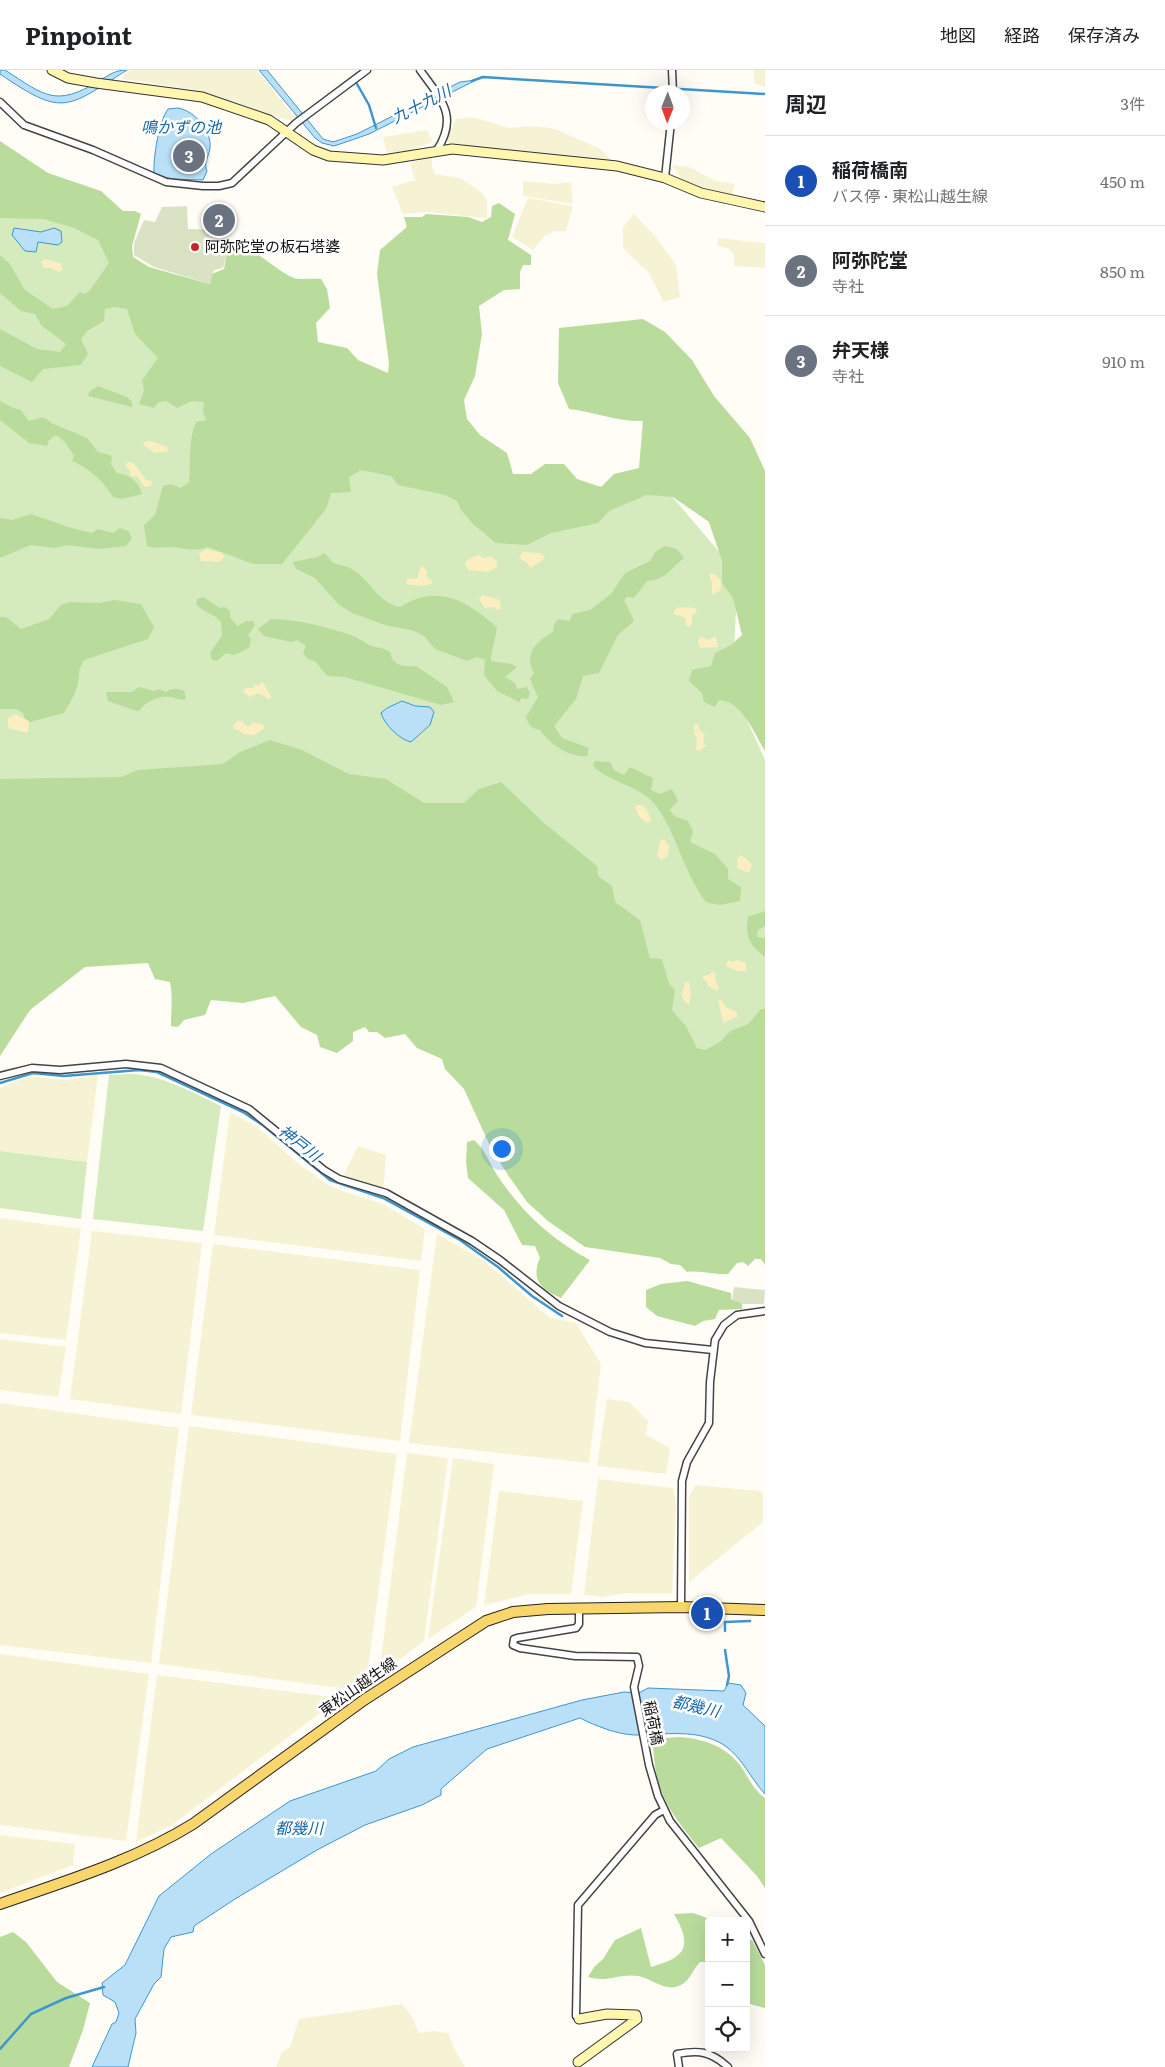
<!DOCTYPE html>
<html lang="ja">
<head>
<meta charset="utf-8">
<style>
	:root { --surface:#fff; --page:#f6f6f6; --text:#202124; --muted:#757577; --line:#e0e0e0; --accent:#ea580c }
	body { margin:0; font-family:Literata,"Noto Sans JP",serif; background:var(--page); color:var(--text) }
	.controls { position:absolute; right:15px; bottom:15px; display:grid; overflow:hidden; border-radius:5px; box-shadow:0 5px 20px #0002 }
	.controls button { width:45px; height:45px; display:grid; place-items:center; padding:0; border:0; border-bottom:1px solid var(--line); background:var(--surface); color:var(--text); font:25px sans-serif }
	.compass { position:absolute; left:645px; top:15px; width:45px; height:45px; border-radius:50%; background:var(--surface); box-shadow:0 5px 20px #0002; rotate:181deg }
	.you { position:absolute; left:501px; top:1078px; width:18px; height:18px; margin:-12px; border:4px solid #fff; border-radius:50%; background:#1a73e8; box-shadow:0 0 0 8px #1a73e833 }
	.badge { display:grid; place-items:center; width:32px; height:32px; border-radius:50%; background:var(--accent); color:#fff; font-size:16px; font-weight:700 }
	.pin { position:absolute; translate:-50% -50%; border:2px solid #fff; box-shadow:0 1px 5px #0006 }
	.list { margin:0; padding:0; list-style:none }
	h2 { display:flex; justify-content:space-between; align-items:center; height:65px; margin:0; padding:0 20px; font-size:21px }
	h2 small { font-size:16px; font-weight:400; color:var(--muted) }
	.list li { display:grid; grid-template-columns:32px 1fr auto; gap:15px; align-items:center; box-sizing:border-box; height:90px; padding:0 20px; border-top:1px solid var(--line) }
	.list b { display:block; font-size:19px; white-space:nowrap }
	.list p { margin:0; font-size:16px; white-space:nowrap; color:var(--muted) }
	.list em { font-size:16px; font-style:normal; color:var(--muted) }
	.icon { flex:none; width:28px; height:28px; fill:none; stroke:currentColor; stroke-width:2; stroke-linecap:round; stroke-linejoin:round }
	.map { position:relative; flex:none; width:765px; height:1997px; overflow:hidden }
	header { display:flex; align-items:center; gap:30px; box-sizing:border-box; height:70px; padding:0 25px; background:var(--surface); border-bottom:1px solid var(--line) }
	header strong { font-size:24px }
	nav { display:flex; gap:28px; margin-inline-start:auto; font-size:18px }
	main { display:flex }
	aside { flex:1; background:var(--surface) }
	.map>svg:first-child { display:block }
	.farmland { fill:#f6f3d4 }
	.green { fill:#d5ebbd }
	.forest { fill:#b9dc9c }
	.sand { fill:#fbeec1 }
	.cemetery { fill:#d9e3c4 }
	.water { fill:#b9e0f7; stroke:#3f96cf; fill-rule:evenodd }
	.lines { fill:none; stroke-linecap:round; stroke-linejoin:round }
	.stream { stroke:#3f96cf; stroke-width:2.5 }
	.street-casing { stroke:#444; stroke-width:9 }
	.secondary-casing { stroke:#333; stroke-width:11 }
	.primary-casing { stroke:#222; stroke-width:12 }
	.street { stroke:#fff; stroke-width:6 }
	.secondary { stroke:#fff6b0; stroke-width:9 }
	.primary { stroke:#f9d66b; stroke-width:10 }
	.poi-dot { fill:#c4262e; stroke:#fff; stroke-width:2 }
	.labels { text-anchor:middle; stroke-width:5; stroke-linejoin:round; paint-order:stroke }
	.poi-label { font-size:15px; fill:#111; stroke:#fff; text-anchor:start }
	.street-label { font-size:15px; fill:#111; stroke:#fff }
	.water-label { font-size:16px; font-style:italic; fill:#1768a6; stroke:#fff }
</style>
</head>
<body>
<header>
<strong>Pinpoint</strong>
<nav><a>地図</a><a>経路</a><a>保存済み</a></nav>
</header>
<main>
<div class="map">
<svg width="765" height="1997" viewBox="0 0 765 1997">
	<rect width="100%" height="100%" fill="#fffdf5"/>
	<g class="farmland">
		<polygon points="130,0 257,0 296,49 293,51 280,48 195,20 122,9 124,5"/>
		<polygon points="754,0 765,0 765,17 754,13"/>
		<polygon points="473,47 509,58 528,56 552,58 601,79 611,91 448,73 446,70 456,49"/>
		<polygon points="427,60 433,72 408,81 387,83 383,67"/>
		<polygon points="432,87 432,97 435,104 460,108 481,122 487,131 487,148 427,142 403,144 392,117 415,110 410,93"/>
		<polygon points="672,95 689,97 716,111 735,114 732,125 702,118 681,109"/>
		<polygon points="523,111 554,114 571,112 573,134 523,126"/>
		<polygon points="528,128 573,136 566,161 555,161 544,166 533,180 512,167"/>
		<polygon points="634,144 655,166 676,195 680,227 664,232 648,202 623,178 623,157"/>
		<polygon points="718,168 765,173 765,198 734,196 734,185 729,179 717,175"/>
		<polygon points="98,1005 87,1092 0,1081 0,1018 21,1009 35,1007 66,1010"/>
		<polygon points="230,1042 257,1057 294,1090 325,1113 339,1120 383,1134 425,1159 421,1191 214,1165"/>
		<polygon points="358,1076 386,1085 384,1113 382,1118 343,1106"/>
		<polygon points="0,1148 81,1159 66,1270 0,1263"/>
		<polygon points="92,1161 202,1173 181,1344 70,1329"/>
		<polygon points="437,1164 483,1190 550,1248 576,1253 601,1294 589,1393 409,1373"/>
		<polygon points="213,1174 420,1200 400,1371 191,1345"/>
		<polygon points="0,1269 66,1277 58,1327 0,1320"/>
		<polygon points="607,1329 629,1332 648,1351 646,1365 670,1378 666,1404 597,1396"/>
		<polygon points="0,1333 179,1358 151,1593 0,1575"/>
		<polygon points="189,1356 397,1384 366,1613 355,1620 159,1594"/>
		<polygon points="407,1383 448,1388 424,1571 379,1605"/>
		<polygon points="453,1388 494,1394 476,1537 428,1569"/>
		<polygon points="598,1409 673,1418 676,1434 672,1523 628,1523 603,1527 584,1525"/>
		<polygon points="696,1415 759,1421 763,1424 763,1452 689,1512 689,1426"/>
		<polygon points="499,1421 583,1431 571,1524 529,1524 484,1535"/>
		<polygon points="0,1584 149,1604 126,1771 0,1755"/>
		<polygon points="157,1605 340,1628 172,1755 136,1772"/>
		<polygon points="0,1765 75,1774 73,1795 0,1823"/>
		<polygon points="402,1934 412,1947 419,1963 434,1961 448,1963 455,1980 465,1997 276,1997 282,1982 290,1977 299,1949"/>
	</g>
	<g class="green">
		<polygon points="0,91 55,126 363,394 669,423 738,504 732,617 765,690 765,986 702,1001 0,716"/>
		<path d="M130,1004C163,1005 191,1022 221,1036L203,1161L93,1149L109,1005Z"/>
		<polygon points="0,1081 87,1092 81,1149 0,1138"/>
	</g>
	<g class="forest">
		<path d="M0,71L48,103L101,121L123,141H135L141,144L132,176L133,187L149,197L210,214L212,204L224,199L227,181L238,176C259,180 274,200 294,208C300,210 313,208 321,209L327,219L330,238L316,253L318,272L347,278L358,290L388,303L389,293L377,204L380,180L407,157L404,147H422L426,144L468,147L482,152L491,147L492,136L499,133L515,144L508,170L531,185V195H523L520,202V219L504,220L479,236L482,264L475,306L464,330L467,349L480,365L507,383L513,404H531L545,394H564L577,409L601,417L614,404L639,398L643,351C618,352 594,342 569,339L558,313L559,258L643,249L665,262L692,290L714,326L750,368L765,401V681C754,663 742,631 719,630L715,637L704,632L702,623L689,611L692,600L711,596L715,583L731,575L742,565L733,528L722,513V491L709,452L673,427L647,425L609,441L598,453L551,463L527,475L496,473L473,454L461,440L457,431L445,425L398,415L391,406L361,400L349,407L351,422L331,423L326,439L282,494H253L208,477C196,482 184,478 172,477C162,477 157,479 147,476L144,455L155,445L163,416L171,414L181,418L189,412C191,393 188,369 196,352L206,350L203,341L204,332L192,331L177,338L166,331L159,332L154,338L139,334L144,320L142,310L158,288L135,264L127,239L114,237L105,239L104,251L87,261L81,269L88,284L81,295L43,299L32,312L0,296V259L37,279L60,282L66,274L41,255L35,244L21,241L0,223V185L10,194L25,220L53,239L67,236L80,222L85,224L90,220L109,193L98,170L74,158L43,149L0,148Z"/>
		<polygon points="98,316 127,327 132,332 132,337 88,326 89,322"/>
		<path d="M0,331L13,338L21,340L29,351C39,349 43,344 51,353L87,368L98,382L110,385L112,388L111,394L117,403C130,405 139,411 142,424L122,429L113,427C104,412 88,397 72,391L74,386L65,372L56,365L49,370L47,376L29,373L0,350Z"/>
		<polygon points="31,444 68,457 92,463 98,459 113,463 120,458 128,461 132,468 126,476 99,479 67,475 56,478 31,475 0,488 0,448 12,450"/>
		<path d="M665,476L677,479L684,488C671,498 666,510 647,511L634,528L627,527L624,530L634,551L618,565L599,603L583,606L576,629L554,656L562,668L589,678L587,686C569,688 550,674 540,660C531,658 529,656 526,647L538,627L530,609L534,603C523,584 537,571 553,562L554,554L558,549L569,551L573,544L590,540L611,524L625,503L650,491L655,482Z"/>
		<path d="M325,483L333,493C372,499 369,530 400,537C439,513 466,531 497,557C496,569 491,579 491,591L512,594L517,597L505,607L515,613L517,619L527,617L530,623L528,629L522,628L519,632L497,621L484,605L485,590L477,587L467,591L435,579L424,566L414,561L385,555L352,543L338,534L315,508L296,499L293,492L317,487Z"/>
		<path d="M203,527L220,538L225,537L230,541V547L237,556L246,551H253L255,555L248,565L251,569L249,578L234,585L226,583L217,591L212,590L210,583L222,566L221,552C214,543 202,542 196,534L197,529Z"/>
		<path d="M114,530L141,534L154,557L148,569L84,590C77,602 80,602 78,613C76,624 69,634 64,643L26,653L23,643L16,639H0V547H6L21,559L49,549L61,535L70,532L101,533Z"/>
		<path d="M271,549C298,549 326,557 351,565C359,568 365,573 372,576C379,578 384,578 390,582C393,596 403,597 416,596L447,617L454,632L441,635L345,607L327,606L316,592L308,589L303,583L306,576L297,570L291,572L264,566L258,559Z"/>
		<path d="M139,617L154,621L158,619L166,622C173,618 176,618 184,621L186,629C179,631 177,628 170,627C161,625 144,632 140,640L136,641L108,631L106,622H132Z"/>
		<path d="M270,670L302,680L349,704L386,709L424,733H464L479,719L501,712L544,753L597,796L598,806L612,816L615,832L640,850L650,888L662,889L669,914L675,920L672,940L686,956L697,978L705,980L720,972L730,961L748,954L761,939H765V1195L761,1189H755L748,1196L743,1192L737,1193L728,1204C713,1205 701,1200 687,1202L680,1195L671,1194L660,1188L585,1177L548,1151L527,1132L508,1105L491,1078L464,1019L445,999L442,989L417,978L405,964L385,968L377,962H369L365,957L353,962V971L337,983L320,977L317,965L301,957L275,926L243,933L211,930L205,945L184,950L178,957L171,956C171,940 173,927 170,912L155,909L148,893L85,897L30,940L0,986V709L121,707L138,700L223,694L240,682Z"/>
		<path d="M595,691L610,692L614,700L624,705L630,697L653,708L651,720L660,724L672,719L678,731L670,740L674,746L688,751L693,761L690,772L715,784L728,799V809L741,817L740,831L720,835L706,832C683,801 678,767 657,737C640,714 611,714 593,696Z"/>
		<path d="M765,841V856L758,860L757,867L765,868V887C749,875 745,866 748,847Z"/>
		<path d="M474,1070C486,1080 490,1095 499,1108C523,1143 552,1170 590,1190L561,1228C542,1220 530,1210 540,1188L535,1176L522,1175L504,1140L468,1108L466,1091L467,1072Z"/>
		<polygon points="687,1211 731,1223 731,1229 742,1233 742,1239 719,1240 715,1249 703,1251 695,1256 657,1246 646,1237 646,1220 661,1214"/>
		<path d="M678,1667C702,1668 727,1676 742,1698C749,1709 754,1720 765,1728V1818L757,1806L721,1768L699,1778C667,1739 654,1720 653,1669Z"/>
		<path d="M693,1843L707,1848L709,1851V1892H700C694,1898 690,1909 684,1913C667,1925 654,1909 638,1906C620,1903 607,1913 588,1907L594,1897L603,1889L615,1870L641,1858L651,1897C686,1887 693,1877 674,1844Z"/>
		<polygon points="13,1862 26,1872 57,1912 90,1933 83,1960 69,1997 0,1997 0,1867"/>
		<polygon points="746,1869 752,1870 765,1895 765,1938 746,1933"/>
	</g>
	<g class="sand">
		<polygon points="45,189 60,193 63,200 58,202 51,198 44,198 41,192"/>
		<polygon points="151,371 167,377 168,381 155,383 143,375 144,372"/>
		<polygon points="128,392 134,393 146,410 152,411 151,416 145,417 137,406 130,406 130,401 125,395"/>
		<polygon points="206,479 222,483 225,487 219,492 201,491 199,484"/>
		<polygon points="522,482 541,483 545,488 531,498 526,492 519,488"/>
		<polygon points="478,485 484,488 491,486 497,491 497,497 488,502 468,500 465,495 466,491"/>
		<polygon points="423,496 427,501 426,506 432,510 432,514 419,516 406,514 407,509 418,508 419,500"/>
		<polygon points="709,504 715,504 721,511 721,520 712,525 712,513"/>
		<polygon points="483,525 500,530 501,539 498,540 492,537 485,538 479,529"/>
		<polygon points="686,537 695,538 697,541 692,546 692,554 689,557 685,554 686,548 673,544 676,538"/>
		<polygon points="700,566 708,570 716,566 718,577 700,578 698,571"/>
		<polygon points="263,612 271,626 270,630 258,623 250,627 243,622 245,618 253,618 255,614 258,616"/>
		<polygon points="15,644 29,651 28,663 11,659 8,656 8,648"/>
		<polygon points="238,651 242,651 248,657 253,652 262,654 265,658 254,665 243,664 239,660 234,659 233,655"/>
		<polygon points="698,654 700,661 705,664 703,671 706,676 699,681 696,679 697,667 694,664 694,655"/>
		<path d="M636,735C646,733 648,742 651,750L650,752L646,753L638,745L635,737Z"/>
		<polygon points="664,769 669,776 668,786 661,790 657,786 660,771"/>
		<polygon points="741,785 752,794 749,803 737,798 737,789"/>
		<polygon points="728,890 733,892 738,890 746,893 746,901 737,901 726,896"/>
		<polygon points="713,901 716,904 715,908 719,919 717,921 708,916 707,912 703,909 703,906 709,905"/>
		<path d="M685,912H689L691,923L689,935C678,926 683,924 685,912Z"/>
		<polygon points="718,930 721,930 726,937 737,942 737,947 723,953"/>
	</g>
	<g class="cemetery">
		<polygon points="187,136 188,159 226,160 228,179 223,198 214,200 210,214 154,197 134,185 134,173 144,150 155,152 162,137"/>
		<polygon points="734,1217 765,1220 764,1234 744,1234 732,1230"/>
	</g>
	<g class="water">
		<path d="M0,0H5C44,25 55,38 99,11C109,5 115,0 127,0C66,39 63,47 0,4Z"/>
		<polygon points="259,0 267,0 323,69 333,72 357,64 460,12 476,10 369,64 346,72 334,76 322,73 315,68"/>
		<path d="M178,38C195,41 212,61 210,78C209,87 203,93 207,101L203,110L171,109L154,103C153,88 159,51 168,39ZM192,74L198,80L194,94L187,95L176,90C173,81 184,74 192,74Z"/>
		<polygon points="14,158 41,162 54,158 61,161 62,172 58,175 38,172 36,182 25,181 12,165"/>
		<path d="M402,631L415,636L430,637L434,642L430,655L411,672C400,670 384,654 381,643L387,638Z"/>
		<path d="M728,1613L741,1615L746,1623L743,1635L765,1656V1724C750,1708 743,1688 724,1675C696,1658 665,1665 634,1665C616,1664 596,1656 580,1648L487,1679L441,1719V1725L422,1735L365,1755L317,1780L235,1829L194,1856L193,1862L171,1867L164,1879L161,1907L154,1914L135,1949L136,1963L128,1997H92L112,1954L116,1952L119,1943L115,1932L103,1925L102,1913L125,1895L159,1826L211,1784L290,1731L376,1701L389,1689L413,1677L582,1630L624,1622L639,1623L648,1618L724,1621Z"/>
	</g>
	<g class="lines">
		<g class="stream">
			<polyline points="472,11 483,7 513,9 765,24"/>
			<polyline points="357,14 369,35 376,58"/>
			<polyline points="0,1013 33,1003 64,1006 139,1000 157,1002 243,1042 264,1056 330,1110 383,1128 460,1170 498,1197 532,1226 562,1246"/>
			<polyline points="725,1561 725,1552 750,1551"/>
			<polyline points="725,1580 729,1606 727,1615"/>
			<polyline points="0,1979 31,1944 66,1928 104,1917"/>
		</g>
		<defs>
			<g id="street">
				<path d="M420,0C441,29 459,46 437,80"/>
				<polyline points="672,0 673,22"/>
				<polyline points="0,32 24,55 93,80 166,112 203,116 219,116 232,113 296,53 367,0"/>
				<polyline points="665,108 671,52"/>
				<polyline points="0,1006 32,998 60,1000 126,994 161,998 249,1039 324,1100 339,1109 386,1123 472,1171 500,1190 559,1236 610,1262 645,1273 713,1280"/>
				<polyline points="681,1537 682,1411 687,1392 709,1353 710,1312 715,1270 724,1255 737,1245 765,1241"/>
				<polyline points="579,1538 579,1554 576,1558 517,1568 514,1569 513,1575 520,1578 575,1586 637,1587 639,1596 634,1617 649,1695 658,1726 670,1751 749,1851 765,1884"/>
				<polyline points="579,1949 576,1946 578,1835 655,1745 664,1740"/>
				<path d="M679,1997L677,1984C699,1980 710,1981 728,1997"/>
			</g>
			<g id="secondary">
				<polyline points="52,0 68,8 96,13 202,27 269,50 313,80 329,86 383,90 452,79 617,96 665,108 701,123 765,137"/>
				<polyline points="578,1992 637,1949 636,1945 607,1944 579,1949"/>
			</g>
			<path id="primary" d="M0,1834C66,1811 133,1791 193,1754L364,1630L486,1551L513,1542L548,1539L681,1537L765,1540"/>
		</defs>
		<use href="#street" class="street-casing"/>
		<use href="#secondary" class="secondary-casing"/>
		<use href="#primary" class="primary-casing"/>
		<use href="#street" class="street"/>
		<use href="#secondary" class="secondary"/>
		<use href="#primary" class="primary"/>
	</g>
	<circle class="poi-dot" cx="195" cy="177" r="5"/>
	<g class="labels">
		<g class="poi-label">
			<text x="205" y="182">阿弥陀堂の板石塔婆</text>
		</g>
		<g class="street-label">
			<text transform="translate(358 1617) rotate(-35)" y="5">東松山越生線</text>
			<text transform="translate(653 1653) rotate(79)" y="5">稲荷橋</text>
		</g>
		<g class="water-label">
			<text transform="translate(421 34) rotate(-27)" y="6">九十九川</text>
			<text x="181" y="63">鳴かずの池</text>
			<text transform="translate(300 1073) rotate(38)" y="6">神戸川</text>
			<text transform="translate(696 1636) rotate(13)" y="6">都幾川</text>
			<text x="299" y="1764">都幾川</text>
		</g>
	</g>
</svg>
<div class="controls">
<button>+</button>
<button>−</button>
<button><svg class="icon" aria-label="locate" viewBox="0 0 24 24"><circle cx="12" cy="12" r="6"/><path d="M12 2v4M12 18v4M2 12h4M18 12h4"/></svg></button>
</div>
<svg class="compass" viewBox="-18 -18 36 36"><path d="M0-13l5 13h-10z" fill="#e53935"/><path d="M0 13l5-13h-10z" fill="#757577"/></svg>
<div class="you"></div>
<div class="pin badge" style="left:707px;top:1543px;background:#1a4fb4">1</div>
<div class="pin badge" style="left:219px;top:150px;background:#6b7280">2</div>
<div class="pin badge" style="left:189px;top:86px;background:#6b7280">3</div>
</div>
<aside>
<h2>周辺<small>3件</small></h2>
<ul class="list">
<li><span class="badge" style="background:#1a4fb4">1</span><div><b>稲荷橋南</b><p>バス停 · 東松山越生線</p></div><em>450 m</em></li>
<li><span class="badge" style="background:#6b7280">2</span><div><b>阿弥陀堂</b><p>寺社</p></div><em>850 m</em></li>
<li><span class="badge" style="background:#6b7280">3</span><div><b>弁天様</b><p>寺社</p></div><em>910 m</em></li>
</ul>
</aside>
</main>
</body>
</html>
